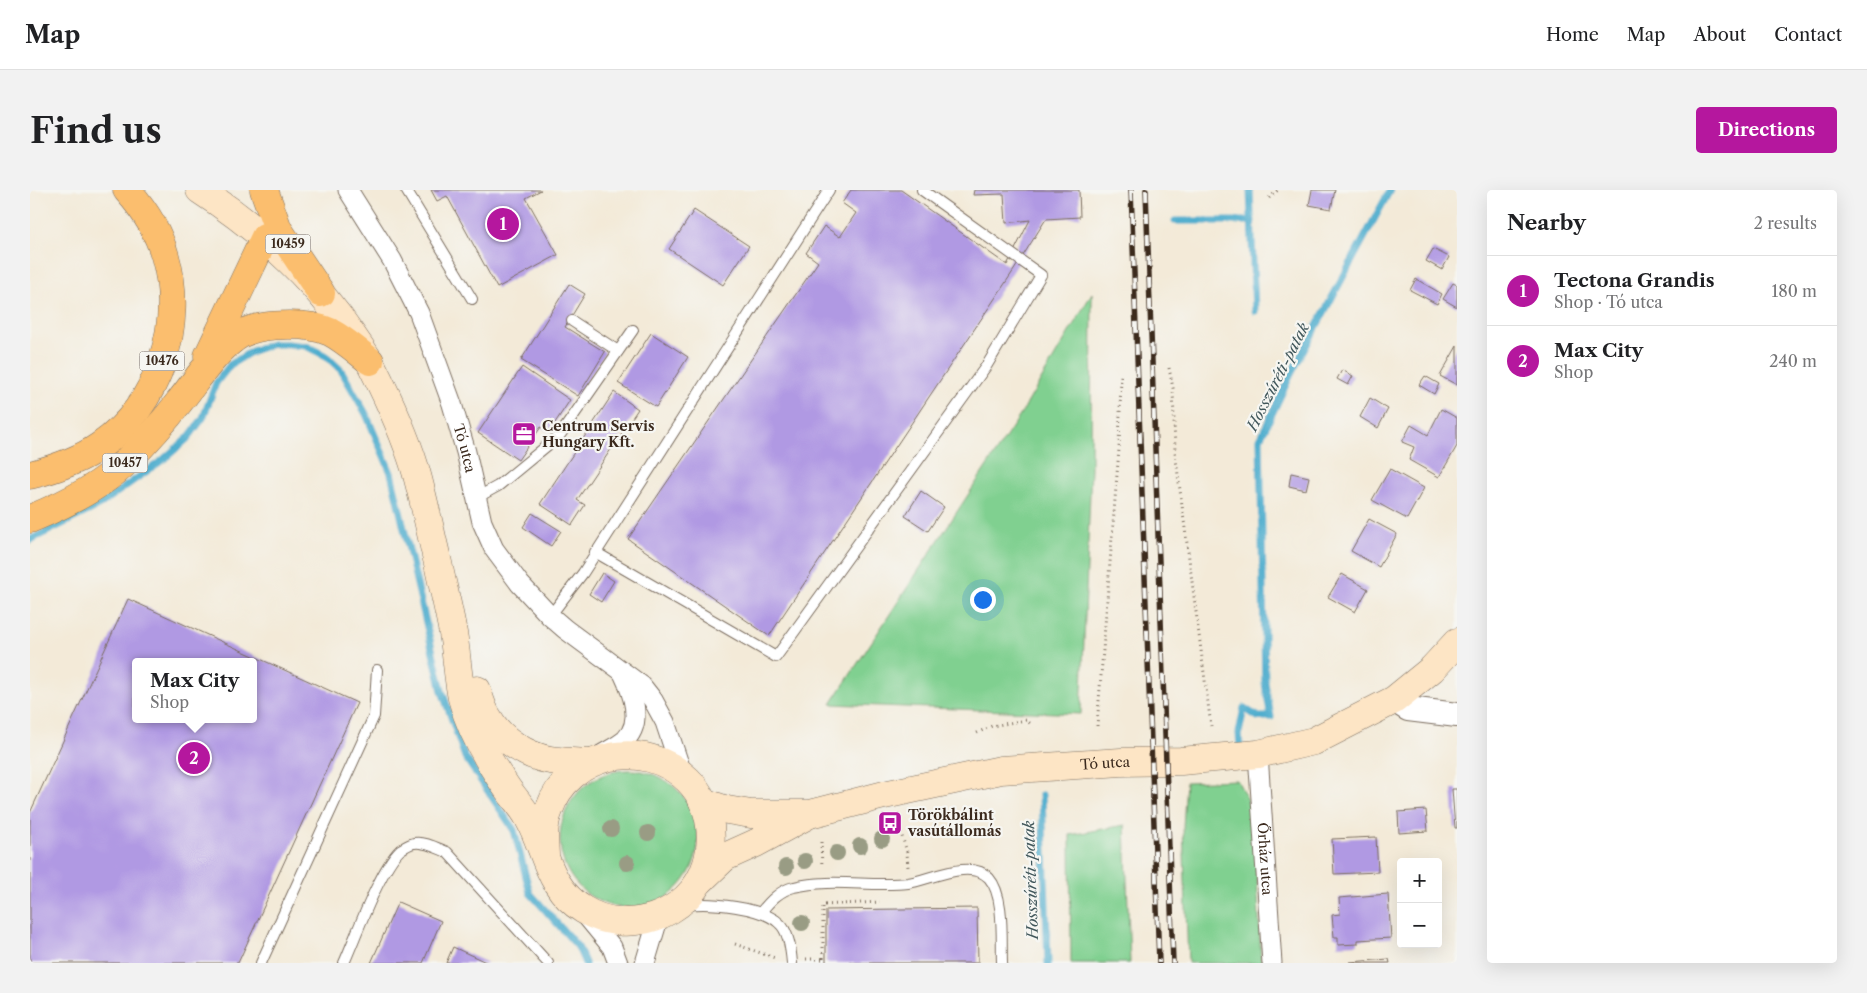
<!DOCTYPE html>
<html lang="en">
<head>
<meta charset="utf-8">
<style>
	:root { --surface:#fff; --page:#f2f2f2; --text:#202124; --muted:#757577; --line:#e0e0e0; --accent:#b5179e }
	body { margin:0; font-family:"Libre Caslon Text",serif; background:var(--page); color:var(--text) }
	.controls { position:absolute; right:15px; bottom:15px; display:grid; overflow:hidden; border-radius:5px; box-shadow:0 5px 20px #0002 }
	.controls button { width:45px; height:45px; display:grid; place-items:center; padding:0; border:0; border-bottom:1px solid var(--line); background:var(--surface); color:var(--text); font:25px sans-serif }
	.you { position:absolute; left:952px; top:409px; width:18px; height:18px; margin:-12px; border:4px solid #fff; border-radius:50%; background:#1a73e8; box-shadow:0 0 0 8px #1a73e833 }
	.badge { display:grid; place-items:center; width:32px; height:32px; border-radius:50%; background:var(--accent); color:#fff; font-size:16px; font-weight:700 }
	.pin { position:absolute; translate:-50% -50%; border:2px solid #fff; box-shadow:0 1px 5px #0006 }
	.popup { position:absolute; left:102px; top:468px; width:125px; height:65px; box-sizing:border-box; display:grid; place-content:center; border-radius:5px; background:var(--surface); filter:drop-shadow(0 1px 4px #0005); font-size:16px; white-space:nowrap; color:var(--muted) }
	.popup b { font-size:19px; color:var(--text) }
	.popup::after { content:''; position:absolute; left:50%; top:100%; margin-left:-10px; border:10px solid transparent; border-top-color:var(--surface) }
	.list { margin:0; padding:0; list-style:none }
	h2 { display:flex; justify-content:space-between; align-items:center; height:65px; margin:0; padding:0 20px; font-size:21px }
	h2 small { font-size:16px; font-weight:400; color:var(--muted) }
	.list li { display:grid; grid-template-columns:32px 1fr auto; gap:15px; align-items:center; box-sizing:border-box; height:70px; padding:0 20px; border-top:1px solid var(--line) }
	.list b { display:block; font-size:19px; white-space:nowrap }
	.list p { margin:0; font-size:16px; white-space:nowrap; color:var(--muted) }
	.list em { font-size:16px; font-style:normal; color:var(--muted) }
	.map { position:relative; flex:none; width:1427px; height:773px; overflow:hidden; border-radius:5px }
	header { display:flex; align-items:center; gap:30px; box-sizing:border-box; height:70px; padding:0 25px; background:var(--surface); border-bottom:1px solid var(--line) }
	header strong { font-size:24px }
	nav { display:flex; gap:28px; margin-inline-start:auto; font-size:18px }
	.intro { display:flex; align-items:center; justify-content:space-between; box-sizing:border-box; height:120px; padding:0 30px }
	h1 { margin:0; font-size:35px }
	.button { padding:12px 22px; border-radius:5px; background:var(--accent); color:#fff; font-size:18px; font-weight:700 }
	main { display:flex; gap:30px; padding:0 30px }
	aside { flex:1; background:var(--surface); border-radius:5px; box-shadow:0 5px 20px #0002 }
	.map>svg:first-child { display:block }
	.green { fill:#80d090; stroke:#5e7d57 }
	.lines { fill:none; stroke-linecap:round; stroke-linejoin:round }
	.stream { stroke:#50adce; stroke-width:7 }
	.building { fill:#b099e3; fill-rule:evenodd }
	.service-casing { stroke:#7b6d5f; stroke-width:12 }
	.minor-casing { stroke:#7b6d5f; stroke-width:21 }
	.tertiary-casing { stroke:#7b6d5f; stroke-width:26 }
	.secondary-casing { stroke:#7b6d5f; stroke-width:29 }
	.motorway-casing { stroke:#7b6d5f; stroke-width:29 }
	.path { stroke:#7b6d5f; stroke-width:3; stroke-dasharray:1 4; stroke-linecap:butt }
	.service { stroke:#fff; stroke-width:10 }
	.minor { stroke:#fff; stroke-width:19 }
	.tertiary { stroke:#fff; stroke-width:24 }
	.secondary { stroke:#fde5c5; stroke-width:28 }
	.motorway { stroke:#fbbe6e; stroke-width:28 }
	.rail-casing { stroke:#3b2a1e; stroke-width:5.5 }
	.rail { stroke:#f6f6f2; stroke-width:4; stroke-dasharray:11; stroke-linecap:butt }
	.tree { fill:#999c84 }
	.labels { text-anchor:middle; stroke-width:4.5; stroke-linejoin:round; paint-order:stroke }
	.shield { fill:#f6f6f2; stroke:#73675e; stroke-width:1 }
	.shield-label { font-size:12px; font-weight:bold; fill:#3b2a1e }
	.poi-label { font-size:14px; font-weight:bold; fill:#3b2a1e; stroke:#f6f6f2; text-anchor:start }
	.street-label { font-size:14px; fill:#3b2a1e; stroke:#f6f6f2 }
	.water-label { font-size:15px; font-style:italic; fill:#42585c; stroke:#f6f6f2 }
</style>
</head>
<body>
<header>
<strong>Map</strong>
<nav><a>Home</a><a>Map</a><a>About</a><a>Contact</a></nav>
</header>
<div class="intro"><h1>Find us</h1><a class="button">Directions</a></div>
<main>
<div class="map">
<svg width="1427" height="773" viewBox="0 0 1427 773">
	<rect width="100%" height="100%" fill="#f6f6f2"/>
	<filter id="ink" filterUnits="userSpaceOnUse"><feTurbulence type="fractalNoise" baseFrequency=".02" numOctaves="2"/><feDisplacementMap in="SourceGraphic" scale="10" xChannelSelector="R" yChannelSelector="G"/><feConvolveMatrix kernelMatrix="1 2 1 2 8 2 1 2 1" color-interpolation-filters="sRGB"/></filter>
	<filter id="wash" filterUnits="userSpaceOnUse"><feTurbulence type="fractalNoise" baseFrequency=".0096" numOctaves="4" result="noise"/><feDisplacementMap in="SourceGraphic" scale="20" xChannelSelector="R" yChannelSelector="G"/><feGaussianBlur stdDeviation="1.12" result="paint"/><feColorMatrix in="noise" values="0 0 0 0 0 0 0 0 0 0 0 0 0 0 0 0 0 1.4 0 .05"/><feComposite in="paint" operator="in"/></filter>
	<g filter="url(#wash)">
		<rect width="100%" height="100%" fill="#f3ead8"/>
		<g class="green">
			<polygon points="1062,103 1061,279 1051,524 801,514 991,224"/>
			<circle cx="599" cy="649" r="69"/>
			<polygon points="1207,590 1220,614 1226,663 1231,773 1158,773 1153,637 1156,592"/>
			<polygon points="1095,635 1100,773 1041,773 1040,645"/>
		</g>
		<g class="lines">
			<g class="stream">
				<polyline points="1220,0 1225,121"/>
				<polyline points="1145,31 1222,31"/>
				<polyline points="0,350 68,316 134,269 158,248 173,228 186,193 200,175 222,161 243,154 257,154 276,156 296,166 311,180 336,224 361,283 412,501 435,567 484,640 500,703 548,757 555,773"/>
				<polyline points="1210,556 1209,543 1214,518 1228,527 1241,527 1235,493 1230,249 1262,182 1360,0"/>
				<polyline points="1012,605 1018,773"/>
			</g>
		</g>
		<g id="blocks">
			<g class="building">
				<polygon points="401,0 511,0 496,8 528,65 467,98 417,6 407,11"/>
				<polygon points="821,0 871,0 977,75 1000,30 976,33 974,4 943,5 944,0 1049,0 1050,27 1016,29 984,80 739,446 598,349 788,72 776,63 794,36 810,47 826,23 812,13"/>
				<polygon points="1282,0 1305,0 1301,19 1279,15"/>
				<polygon points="664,20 719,56 693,95 639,59"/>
				<polygon points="1403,59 1419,67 1412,80 1396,71"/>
				<polygon points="1386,89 1412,104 1407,114 1380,100"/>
				<polygon points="1423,93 1427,95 1427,117 1413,109"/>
				<polygon points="539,94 555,104 535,137 575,162 548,206 491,170"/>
				<polygon points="621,143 658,167 626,217 588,193"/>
				<polygon points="1427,156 1427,195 1410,186"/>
				<polygon points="492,177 540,210 519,242 511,237 488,270 448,243"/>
				<polygon points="1312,180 1323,186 1318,195 1307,189"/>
				<polygon points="1395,186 1409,194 1404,204 1389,195"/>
				<polygon points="584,202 608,219 547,310 555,315 542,335 510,314"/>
				<polygon points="1340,208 1358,219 1348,238 1330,227"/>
				<polygon points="1411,219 1427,228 1427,256 1409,287 1379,270 1384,257 1372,252 1381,235 1398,245"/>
				<polygon points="1360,279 1394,298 1377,329 1342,310"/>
				<polygon points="1261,283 1279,287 1276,300 1259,296"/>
				<polygon points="891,301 914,317 898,341 875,326"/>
				<polygon points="502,323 531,341 521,356 493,337"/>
				<polygon points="1339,329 1367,344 1349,377 1321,361"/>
				<polygon points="572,383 584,391 571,412 559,404"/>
				<polygon points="1312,384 1338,399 1325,422 1298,407"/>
				<path d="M98,409L327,513L208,773H0V623ZM105,472H223V529H105Z"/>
				<polygon points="1422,599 1427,599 1427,638 1425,638"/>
				<polygon points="1396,620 1398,641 1369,643 1368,622"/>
				<polygon points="1346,647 1348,682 1304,684 1302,649"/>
				<polygon points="1358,704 1361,748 1328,750 1328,754 1308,755 1308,747 1304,747 1302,725 1310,724 1309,708"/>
				<polygon points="368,712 411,731 393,773 341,773"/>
				<polygon points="947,718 948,773 796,773 796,720"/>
				<polygon points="423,757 458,773 416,773"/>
				<polygon points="1359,769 1360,773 1320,773 1320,772"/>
			</g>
		</g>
	</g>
	<g filter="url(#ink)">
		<use href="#blocks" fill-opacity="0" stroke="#7b6d5f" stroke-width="1"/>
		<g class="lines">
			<defs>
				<g id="service">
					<polyline points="376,0 442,109"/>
					<polyline points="542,131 588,161"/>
					<polyline points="446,308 468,296 530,245 603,140"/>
					<polyline points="565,362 746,467 957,175 1011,85 892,0"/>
					<polyline points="520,426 553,383 799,0"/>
					<path d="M657,715C680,712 732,717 749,733C759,741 761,761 762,773"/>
					<path d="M731,722C740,711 750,700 764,697C801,688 841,697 878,693C899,690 941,668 959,688C975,706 971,749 972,773"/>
					<polyline points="231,773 344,526 347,480"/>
					<path d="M314,773C326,746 350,679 370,660C373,658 380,654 384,653C394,651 407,658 417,662L518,773"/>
				</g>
				<g id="minor">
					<path id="s1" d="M318,0L362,70L389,123L422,214L436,262L452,332L464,359L490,394L520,426L535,439L612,496L623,510L635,532L653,586"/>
					<path id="s2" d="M1228,564L1242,773"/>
					<path d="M571,565C579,560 588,556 595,550C614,532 602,502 593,483"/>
					<polyline points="554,723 582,757 588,773"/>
					<polyline points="615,773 629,726"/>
				</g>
				<polyline id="tertiary" points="1364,510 1378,519 1427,525"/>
				<g id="secondary">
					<path d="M170,0C230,39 284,88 324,148C330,157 337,166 342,176C358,208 374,242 385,278C394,309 400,341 408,373C413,398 420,424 424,449C427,469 428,489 432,508C440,539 457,569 475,595C482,606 492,616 498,627C510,648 514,672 527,693C555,739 618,744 656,708C676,689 683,662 680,636C678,619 670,602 658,590C615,547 539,562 519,620C513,634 514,649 515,665"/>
					<path d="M447,500C450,510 453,521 459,529C471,550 497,566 520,570C532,572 546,572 559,573"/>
					<path id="s3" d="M673,612L697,620L721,624H780L854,605L971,580L1091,572L1151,571L1228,564L1284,551L1364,510L1402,479L1427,452"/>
					<polyline points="671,690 695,667 726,653 776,626"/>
				</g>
				<g id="motorway">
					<polyline points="234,0 248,39 291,103"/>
					<polyline points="178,166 235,47"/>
					<path d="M0,285C24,279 50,270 70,256C129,215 155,134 135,66C128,41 114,19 97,0"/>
					<path d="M0,329C34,315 71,297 97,271C116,252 134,232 150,211C167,190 187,158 211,144C226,136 243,135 259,135C273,135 287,136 300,142C315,150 327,161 340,171"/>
				</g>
			</defs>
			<use href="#service" class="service-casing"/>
			<use href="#minor" class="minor-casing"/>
			<use href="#tertiary" class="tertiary-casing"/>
			<use href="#secondary" class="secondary-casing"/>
			<use href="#motorway" class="motorway-casing"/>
			<g class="path">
				<polyline points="1239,8 1248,0"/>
				<polyline points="1139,178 1143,198 1145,262 1181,536"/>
				<polyline points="1067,536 1089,259 1091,184"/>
				<polyline points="947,543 962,536 996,530 1002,535"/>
				<polyline points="860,633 869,637 877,662 878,678"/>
				<polyline points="791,652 792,677"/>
				<polyline points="705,754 745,768"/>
				<polyline points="776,769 793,769"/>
				<polyline points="793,773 793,715 850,712"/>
			</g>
			<use href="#service" class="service"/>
			<use href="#minor" class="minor"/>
			<use href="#tertiary" class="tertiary"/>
			<use href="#secondary" class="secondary"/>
			<use href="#motorway" class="motorway"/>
			<defs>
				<g id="rail">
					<polyline points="1101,0 1129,773"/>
					<polyline points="1116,0 1143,773"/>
				</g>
			</defs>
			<use href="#rail" class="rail-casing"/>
			<use href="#rail" class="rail"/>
		</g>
		<g class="tree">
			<circle cx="581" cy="639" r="8"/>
			<circle cx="618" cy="643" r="8"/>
			<circle cx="852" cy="649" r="8"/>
			<circle cx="830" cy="656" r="8"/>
			<circle cx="807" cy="663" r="8"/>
			<circle cx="775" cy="671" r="8"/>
			<circle cx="597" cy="673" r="8"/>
			<circle cx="756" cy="677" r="8"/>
			<circle cx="772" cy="733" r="8"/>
		</g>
	</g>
	<defs>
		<symbol id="office-square" viewBox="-11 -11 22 22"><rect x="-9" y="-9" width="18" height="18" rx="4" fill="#b5179e" stroke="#f6f6f2"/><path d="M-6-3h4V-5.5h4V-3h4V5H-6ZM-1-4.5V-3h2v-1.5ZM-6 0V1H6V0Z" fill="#fff"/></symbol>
		<symbol id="bus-square" viewBox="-11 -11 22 22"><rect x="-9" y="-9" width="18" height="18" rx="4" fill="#b5179e" stroke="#f6f6f2"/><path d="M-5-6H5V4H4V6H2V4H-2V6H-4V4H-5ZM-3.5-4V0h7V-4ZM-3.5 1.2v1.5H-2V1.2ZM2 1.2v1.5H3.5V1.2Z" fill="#fff"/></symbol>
	</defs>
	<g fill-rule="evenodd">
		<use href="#office-square" x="480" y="230" width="28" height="28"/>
		<use href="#bus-square" x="846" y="619" width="28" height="28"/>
	</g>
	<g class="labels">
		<g class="shield">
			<rect x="235.5" y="44.5" width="45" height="19" rx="4"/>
			<rect x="109.5" y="161.5" width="45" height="19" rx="4"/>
			<rect x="72.5" y="263.5" width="45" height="19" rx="4"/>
		</g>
		<g class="shield-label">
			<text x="258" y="58">10459</text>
			<text x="132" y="175">10476</text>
			<text x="95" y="277">10457</text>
		</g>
		<g class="poi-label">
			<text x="512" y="241">Centrum Servis<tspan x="512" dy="16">Hungary Kft.</tspan></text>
			<text x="878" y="630">Törökbálint<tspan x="878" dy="16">vasútállomás</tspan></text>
		</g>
		<g class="street-label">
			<text dy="5" stroke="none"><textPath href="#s1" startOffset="285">Tó utca</textPath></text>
			<text dy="5" stroke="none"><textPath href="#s3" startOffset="409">Tó utca</textPath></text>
			<text dy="5" stroke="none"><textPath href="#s2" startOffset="105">Őrház utca</textPath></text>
		</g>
		<g class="water-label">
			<text transform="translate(1248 187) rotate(-63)" y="5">Hosszúréti-patak</text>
			<text transform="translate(1001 690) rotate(-92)" y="5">Hosszúréti-patak</text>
		</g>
	</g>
</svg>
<div class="controls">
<button>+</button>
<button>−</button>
</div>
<div class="you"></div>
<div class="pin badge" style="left:473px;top:34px">1</div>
<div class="pin badge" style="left:164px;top:568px">2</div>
<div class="popup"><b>Max City</b>Shop</div>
</div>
<aside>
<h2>Nearby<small>2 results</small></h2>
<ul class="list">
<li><span class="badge">1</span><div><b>Tectona Grandis</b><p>Shop · Tó utca</p></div><em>180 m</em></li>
<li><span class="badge">2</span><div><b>Max City</b><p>Shop</p></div><em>240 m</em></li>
</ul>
</aside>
</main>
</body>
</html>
